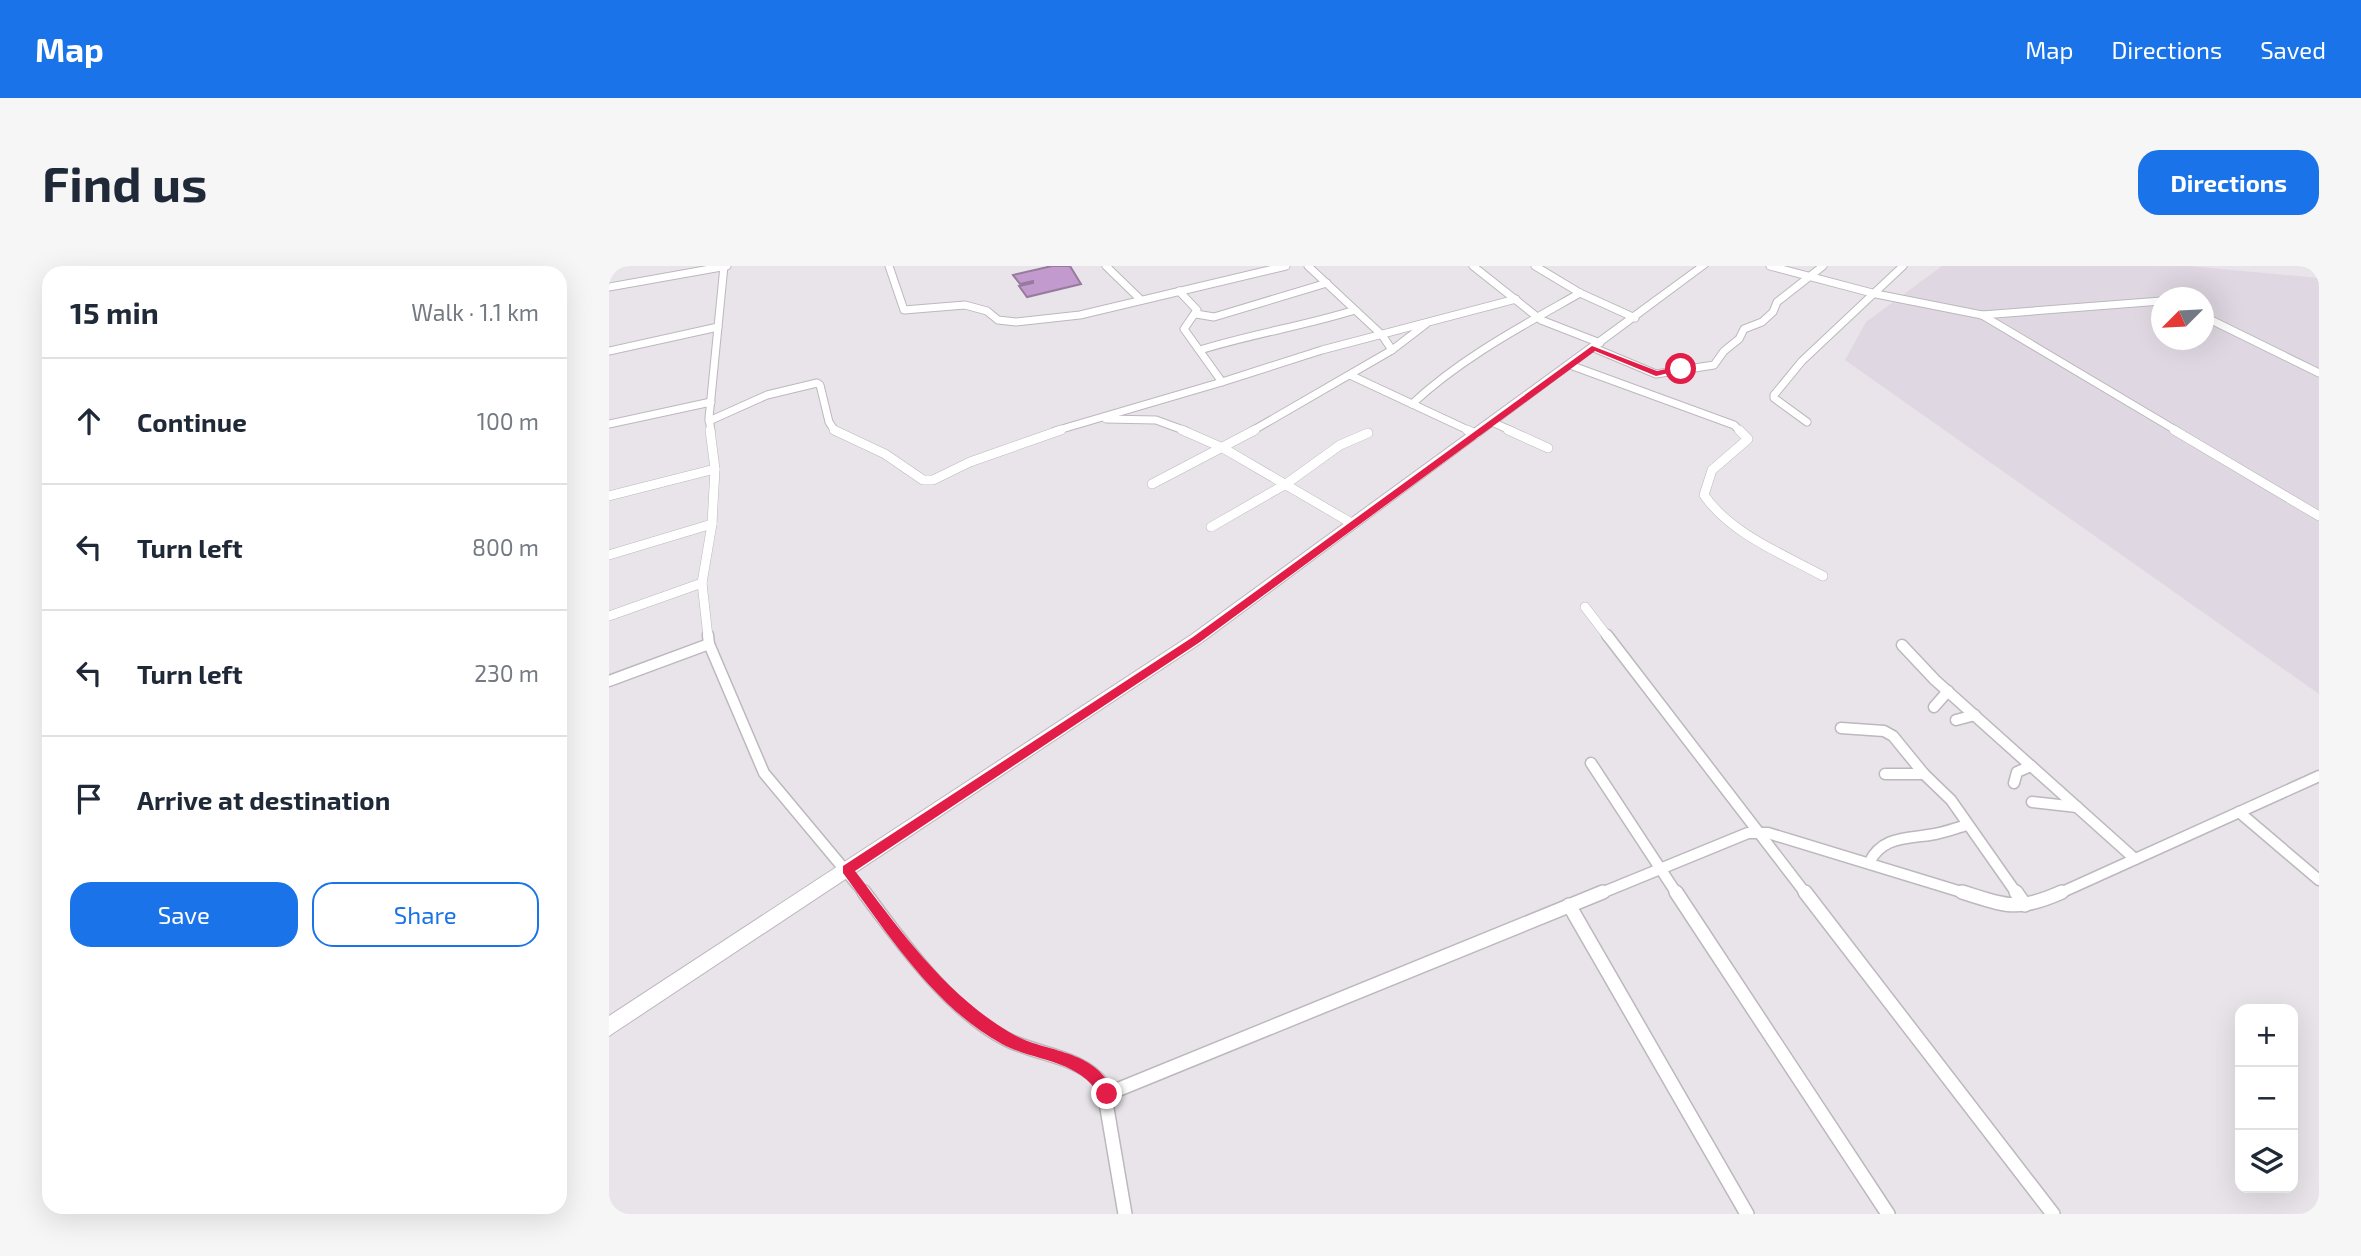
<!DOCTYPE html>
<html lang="en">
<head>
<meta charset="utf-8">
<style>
	:root { --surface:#fff; --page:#f6f6f7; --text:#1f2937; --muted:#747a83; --line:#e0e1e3; --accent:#1a73e8 }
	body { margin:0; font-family:"Exo 2",sans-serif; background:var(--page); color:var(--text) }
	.controls { position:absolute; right:21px; bottom:21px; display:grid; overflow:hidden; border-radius:14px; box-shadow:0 7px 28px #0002 }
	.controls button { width:63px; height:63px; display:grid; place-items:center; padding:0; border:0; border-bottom:2px solid var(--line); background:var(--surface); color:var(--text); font:35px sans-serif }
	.compass { position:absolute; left:1542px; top:21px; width:63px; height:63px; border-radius:50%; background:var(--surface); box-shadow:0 7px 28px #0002; rotate:246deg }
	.stop { position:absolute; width:21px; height:21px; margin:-16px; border:5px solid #e11d48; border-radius:50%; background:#fff }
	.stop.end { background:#e11d48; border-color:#fff; box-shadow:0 2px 7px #0008 }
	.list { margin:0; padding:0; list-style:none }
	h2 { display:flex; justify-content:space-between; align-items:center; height:91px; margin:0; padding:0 28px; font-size:30px }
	h2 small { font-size:23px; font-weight:400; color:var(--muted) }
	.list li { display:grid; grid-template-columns:46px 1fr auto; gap:21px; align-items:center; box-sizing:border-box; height:126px; padding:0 28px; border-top:2px solid var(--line) }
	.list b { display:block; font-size:26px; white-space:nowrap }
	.list em { font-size:23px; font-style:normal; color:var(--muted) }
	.actions { display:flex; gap:14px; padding:21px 28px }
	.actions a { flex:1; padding:16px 0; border:2px solid var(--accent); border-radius:21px; text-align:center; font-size:24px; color:var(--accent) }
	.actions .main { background:var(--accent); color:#fff }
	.icon { flex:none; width:38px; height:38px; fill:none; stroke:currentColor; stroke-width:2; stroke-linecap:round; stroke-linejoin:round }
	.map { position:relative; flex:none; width:1710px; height:948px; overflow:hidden; border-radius:21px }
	header { display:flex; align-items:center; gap:42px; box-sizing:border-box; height:98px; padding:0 35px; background:var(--accent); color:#fff }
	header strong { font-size:33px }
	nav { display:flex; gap:38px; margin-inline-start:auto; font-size:24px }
	.intro { display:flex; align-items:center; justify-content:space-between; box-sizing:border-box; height:168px; padding:0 42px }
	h1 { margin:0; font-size:49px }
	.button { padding:18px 32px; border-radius:21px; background:var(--accent); color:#fff; font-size:24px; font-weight:700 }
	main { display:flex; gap:42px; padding:0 42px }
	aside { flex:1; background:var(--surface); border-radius:21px; box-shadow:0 7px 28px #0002 }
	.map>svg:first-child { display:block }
	.built { fill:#dfd7e1; fill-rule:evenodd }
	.water { fill:#c29acd; stroke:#977b9f; stroke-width:2 }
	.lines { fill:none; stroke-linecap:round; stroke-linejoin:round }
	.street-far3-casing { stroke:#bcb8bd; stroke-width:9 }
	.street-far2-casing { stroke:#bcb8bd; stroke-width:10 }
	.street-far1-casing { stroke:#bcb8bd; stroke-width:13 }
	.street-casing { stroke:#bcb8bd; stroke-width:16 }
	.secondary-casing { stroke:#bcb8bd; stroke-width:2 }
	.street-far3 { stroke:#fff; stroke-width:7 }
	.street-far2 { stroke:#fff; stroke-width:9 }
	.street-far1 { stroke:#fff; stroke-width:10 }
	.street { stroke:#fff; stroke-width:13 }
	.secondary { fill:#fff; fill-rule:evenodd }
	.route { fill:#e11d48 }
</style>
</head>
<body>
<header>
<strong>Map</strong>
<nav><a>Map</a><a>Directions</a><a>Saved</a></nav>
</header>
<div class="intro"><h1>Find us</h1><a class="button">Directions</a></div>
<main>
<aside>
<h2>15 min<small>Walk · 1.1 km</small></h2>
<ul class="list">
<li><svg class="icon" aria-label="ahead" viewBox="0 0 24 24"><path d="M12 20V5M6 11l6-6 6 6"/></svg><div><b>Continue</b></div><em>100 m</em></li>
<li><svg class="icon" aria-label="left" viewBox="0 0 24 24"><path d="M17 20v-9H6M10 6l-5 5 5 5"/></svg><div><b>Turn left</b></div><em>800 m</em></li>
<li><svg class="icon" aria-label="left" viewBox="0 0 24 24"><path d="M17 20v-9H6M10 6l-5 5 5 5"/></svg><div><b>Turn left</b></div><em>230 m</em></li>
<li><svg class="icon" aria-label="arrive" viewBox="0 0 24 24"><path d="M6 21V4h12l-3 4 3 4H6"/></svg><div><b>Arrive at destination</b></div></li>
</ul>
<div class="actions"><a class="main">Save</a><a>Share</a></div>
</aside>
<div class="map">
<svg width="1710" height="948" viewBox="0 0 1710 948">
	<rect width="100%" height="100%" fill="#e8e4e9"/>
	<path class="built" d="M1333,0H1580L1710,12V428L1236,94L1257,56ZM1552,32H1594V74H1552Z"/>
	<polygon class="water" points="443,0 461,0 472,18 418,31 410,20 424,17 424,15 411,18 404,9"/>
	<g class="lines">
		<defs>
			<g id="street-far3">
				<polyline points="280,0 295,44 356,39 378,45 389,54 407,56 471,49 677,0"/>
				<polyline points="497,0 532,34"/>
				<polyline points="864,0 932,54 991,77"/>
				<polyline points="926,0 971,27 1026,52"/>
				<polyline points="1161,0 1267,28 1373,49 1568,165"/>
				<polyline points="0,21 118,0"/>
				<polyline points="570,25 588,44 575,63 613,116 713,84 907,33"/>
				<polyline points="587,48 605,51 718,17"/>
				<polyline points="1373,49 1552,35"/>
				<polyline points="1594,50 1710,107"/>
				<polyline points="985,82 1047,108 1105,99 1115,85 1130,73 1135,63 1153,56 1164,46 1168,36 1214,0"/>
				<path d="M591,84C642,68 695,60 746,44"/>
				<polyline points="783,84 817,58"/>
				<polyline points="0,85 109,61"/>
				<polyline points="961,99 1125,159 1131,165"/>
				<polyline points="741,109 861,165"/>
				<path d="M803,138C852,92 913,60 971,27"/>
				<polyline points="497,153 547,154 577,165"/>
				<polyline points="100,155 158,129 208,117 211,119 220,156 226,165"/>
				<polyline points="883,156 903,165"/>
				<polyline points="1198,156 1165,132 1165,129 1193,95 1294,0"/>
				<polyline points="0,158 102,136"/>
				<polyline points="102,165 100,152 115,0"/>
				<polyline points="446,165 613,116"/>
				<polyline points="643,165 783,84 773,69 699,0"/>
			</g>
			<g id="street-far2">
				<polyline points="225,164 276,188 314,214 324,214 361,196 452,164"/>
				<polyline points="573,164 614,182 744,258"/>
				<polyline points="858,164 867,168"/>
				<polyline points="899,164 939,182"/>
				<path d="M1130,164L1139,173L1103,204L1095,229C1122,268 1174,288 1214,310"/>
				<polyline points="1565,164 1710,250"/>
				<polyline points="543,218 646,164"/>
				<polyline points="0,230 106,203"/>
				<polyline points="602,261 677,218 731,179 759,167"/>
				<polyline points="0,289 103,258"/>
				<polyline points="976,341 999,371"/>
				<polyline points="0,350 93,317"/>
				<polyline points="99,371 93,317 103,258 106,203 101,164"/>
			</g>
			<g id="street-far1">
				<polyline points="99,369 100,378 155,507 256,628"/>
				<polyline points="998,369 1197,628"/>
				<polyline points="1293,379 1326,414 1526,593"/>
				<polyline points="0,415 100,378"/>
				<polyline points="1325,441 1339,425"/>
				<polyline points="1347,454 1366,449"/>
				<polyline points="1232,462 1275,465 1284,470 1315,508 1342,534 1408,628"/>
				<polyline points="982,497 1068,628"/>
				<polyline points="1276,508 1315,508"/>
				<polyline points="1405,517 1408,506 1422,500"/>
				<polyline points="1423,536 1468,541"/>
				<polyline points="1630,546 1710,614"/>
				<path d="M1260,597C1273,569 1300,573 1326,568C1337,566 1347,562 1358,559"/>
				<polyline points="990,628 1139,567 1159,567 1359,628"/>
				<polyline points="1449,628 1710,510"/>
			</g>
			<g id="street">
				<path d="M255,626C292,676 342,746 399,774C429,789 472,790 494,819L516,948"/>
				<polyline points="1067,626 1279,948"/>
				<polyline points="1196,626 1444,948"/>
				<path d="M1353,626C1398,640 1408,646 1453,626"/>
				<polyline points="1407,626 1416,639"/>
				<polyline points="960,639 1138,948"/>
				<polyline points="498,828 994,626"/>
			</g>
			<polygon id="secondary" points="1088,0 1099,0 592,377 0,770 0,750 582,369"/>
		</defs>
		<use href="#street-far3" class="street-far3-casing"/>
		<use href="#street-far2" class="street-far2-casing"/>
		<use href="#street-far1" class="street-far1-casing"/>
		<use href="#street" class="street-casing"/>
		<use href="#secondary" class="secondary-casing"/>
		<use href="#street-far3" class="street-far3"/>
		<use href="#street-far2" class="street-far2"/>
		<use href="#street-far1" class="street-far1"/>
		<use href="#street" class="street"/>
		<use href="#secondary" class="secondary"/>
	</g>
	<path class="route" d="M983,80L1048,105L1072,100L1076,103L1047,110L986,85L591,376L246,605C291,664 335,727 400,766C435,788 488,781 505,828L503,834L498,836L492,834C476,794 426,796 393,778C325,741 279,668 234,607V600L584,371Z"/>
</svg>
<div class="controls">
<button>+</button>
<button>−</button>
<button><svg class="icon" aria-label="layers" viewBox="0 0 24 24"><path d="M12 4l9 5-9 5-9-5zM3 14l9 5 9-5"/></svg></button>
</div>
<svg class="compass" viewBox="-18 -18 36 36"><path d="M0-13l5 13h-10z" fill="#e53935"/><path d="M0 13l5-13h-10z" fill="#747a83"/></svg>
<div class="stop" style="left:1072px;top:103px"></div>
<div class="stop end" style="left:498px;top:828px"></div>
</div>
</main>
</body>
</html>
